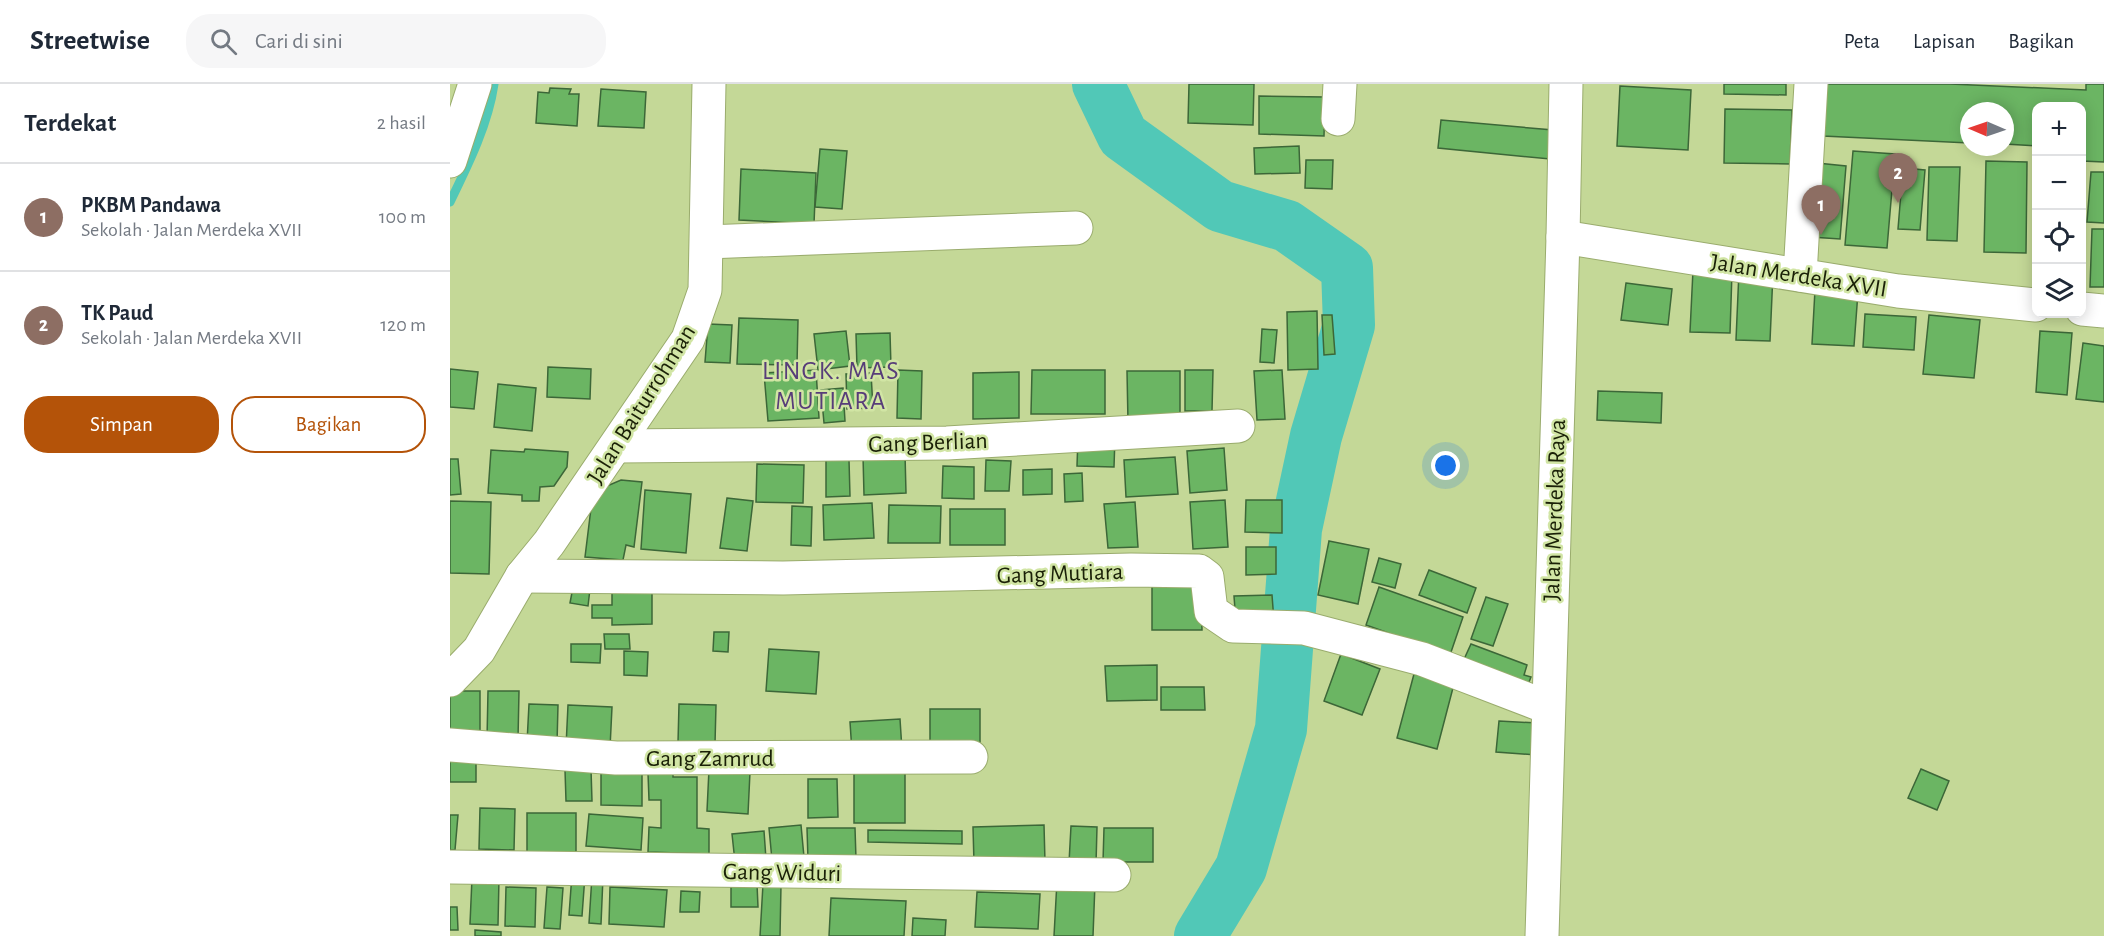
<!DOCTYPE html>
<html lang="id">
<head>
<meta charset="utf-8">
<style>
	:root { --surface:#fff; --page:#f6f6f7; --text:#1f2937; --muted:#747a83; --line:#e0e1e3; --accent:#b45309 }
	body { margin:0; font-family:"Alegreya Sans",sans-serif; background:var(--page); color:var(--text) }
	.controls { position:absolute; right:18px; top:18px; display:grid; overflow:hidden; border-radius:12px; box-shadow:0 3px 15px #0003 }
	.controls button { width:54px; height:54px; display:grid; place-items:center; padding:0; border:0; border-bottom:2px solid var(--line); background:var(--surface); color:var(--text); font:30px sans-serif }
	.compass { position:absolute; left:1510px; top:18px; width:54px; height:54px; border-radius:50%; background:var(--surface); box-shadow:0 3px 15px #0003; rotate:272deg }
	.you { position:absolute; left:996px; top:382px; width:21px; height:21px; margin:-15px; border:4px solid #fff; border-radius:50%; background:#1a73e8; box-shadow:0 0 0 9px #1a73e833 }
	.badge { display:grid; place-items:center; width:39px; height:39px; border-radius:50%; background:var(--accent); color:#fff; font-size:20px; font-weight:700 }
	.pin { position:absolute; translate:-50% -50px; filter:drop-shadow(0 2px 3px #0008) }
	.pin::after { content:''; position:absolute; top:32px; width:21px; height:18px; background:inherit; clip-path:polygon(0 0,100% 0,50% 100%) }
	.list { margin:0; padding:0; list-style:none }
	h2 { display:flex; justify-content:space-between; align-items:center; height:78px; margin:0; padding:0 24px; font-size:26px }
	h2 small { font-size:20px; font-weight:400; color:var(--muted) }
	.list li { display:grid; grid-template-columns:39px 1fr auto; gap:18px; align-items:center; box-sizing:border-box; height:108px; padding:0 24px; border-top:2px solid var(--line) }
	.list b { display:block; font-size:22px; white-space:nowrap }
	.list p { margin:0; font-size:20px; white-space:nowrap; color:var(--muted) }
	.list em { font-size:20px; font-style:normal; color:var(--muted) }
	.actions { display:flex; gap:12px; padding:18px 24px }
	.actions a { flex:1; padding:14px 0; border:2px solid var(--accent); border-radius:24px; text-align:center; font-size:21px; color:var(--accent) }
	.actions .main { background:var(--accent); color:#fff }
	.icon { flex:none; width:33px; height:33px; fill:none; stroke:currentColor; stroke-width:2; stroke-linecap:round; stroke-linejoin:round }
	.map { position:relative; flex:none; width:1654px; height:852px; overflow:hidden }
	header { display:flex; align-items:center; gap:36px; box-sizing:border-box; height:84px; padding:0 30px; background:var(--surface); border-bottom:2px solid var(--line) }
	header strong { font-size:28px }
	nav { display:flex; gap:33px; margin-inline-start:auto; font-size:21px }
	.search { width:420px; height:54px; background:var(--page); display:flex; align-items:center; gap:15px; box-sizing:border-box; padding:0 21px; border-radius:24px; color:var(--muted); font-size:22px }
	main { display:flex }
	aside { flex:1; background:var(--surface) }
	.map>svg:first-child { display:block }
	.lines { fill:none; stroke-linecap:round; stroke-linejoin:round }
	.stream { stroke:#51c8b7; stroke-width:9 }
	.river { stroke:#51c8b7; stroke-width:52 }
	.building { fill:#6bb563; stroke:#3c6738; stroke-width:1.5 }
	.street-casing { stroke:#9aac6d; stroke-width:35 }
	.street { stroke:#fff; stroke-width:33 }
	.labels { text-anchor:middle; stroke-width:5; stroke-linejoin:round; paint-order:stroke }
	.street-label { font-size:24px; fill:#1a2007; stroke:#d1e5a4 }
	.neighbourhood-label { font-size:26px; letter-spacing:1.5px; fill:#573d79; stroke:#d1e5a4 }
</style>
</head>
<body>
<header>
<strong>Streetwise</strong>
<div class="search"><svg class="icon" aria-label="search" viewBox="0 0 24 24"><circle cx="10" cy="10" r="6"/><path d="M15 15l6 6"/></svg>Cari di sini</div>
<nav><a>Peta</a><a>Lapisan</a><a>Bagikan</a></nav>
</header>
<main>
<aside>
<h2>Terdekat<small>2 hasil</small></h2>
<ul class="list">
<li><span class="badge" style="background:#8d6e63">1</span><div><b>PKBM Pandawa</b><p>Sekolah · Jalan Merdeka XVII</p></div><em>100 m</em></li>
<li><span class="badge" style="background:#8d6e63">2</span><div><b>TK Paud</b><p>Sekolah · Jalan Merdeka XVII</p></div><em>120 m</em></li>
</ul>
<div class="actions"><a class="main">Simpan</a><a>Bagikan</a></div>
</aside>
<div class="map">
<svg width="1654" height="852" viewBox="0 0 1654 852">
	<rect width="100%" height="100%" fill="#c4d897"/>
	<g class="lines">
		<path class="stream" d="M0,118C18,81 38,41 44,0"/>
		<polyline class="river" points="648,0 673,52 770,122 837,142 897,184 899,241 866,352 846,445 831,645 791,784 750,852"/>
	</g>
	<g class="building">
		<polygon points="739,0 804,0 803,41 738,39"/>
		<polygon points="1274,0 1336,0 1336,11 1274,10"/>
		<polygon points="1375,0 1500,0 1636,6 1636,0 1654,0 1654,78 1632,77 1632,22 1586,22 1586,62 1555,60 1555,27 1519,27 1519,59 1373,52"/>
		<polygon points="1170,2 1241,6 1238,66 1167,62"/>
		<polygon points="100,4 121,5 119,10 129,10 127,42 86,39 88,8 99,9"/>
		<polygon points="151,5 196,8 194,44 148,42"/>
		<polygon points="809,12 875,13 874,52 809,50"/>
		<polygon points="1275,25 1342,26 1340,80 1274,79"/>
		<polygon points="991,36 1103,46 1100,75 988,64"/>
		<polygon points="849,62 850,89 805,90 804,64"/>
		<polygon points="370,65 397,67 392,125 365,123"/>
		<polygon points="1403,67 1445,70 1437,164 1395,161"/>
		<polygon points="856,76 883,76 882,105 855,104"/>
		<polygon points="1536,77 1577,78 1576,169 1534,168"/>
		<polygon points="1367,79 1396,82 1390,155 1361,153"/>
		<polygon points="1479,83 1510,83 1507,157 1477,156"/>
		<polygon points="1453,84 1475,86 1470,146 1448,145"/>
		<polygon points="291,85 366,89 364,140 289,136"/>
		<polygon points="1641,88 1654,88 1654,139 1637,138"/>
		<polygon points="1642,145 1654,145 1654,203 1640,203"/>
		<polygon points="1243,186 1282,188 1280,249 1240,248"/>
		<polygon points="1289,187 1323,189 1320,257 1286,256"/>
		<polygon points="1176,199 1222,205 1218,241 1171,236"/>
		<polygon points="1365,206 1408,208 1404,262 1362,260"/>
		<polygon points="867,227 868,285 838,286 837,228"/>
		<polygon points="1415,230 1466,233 1464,266 1413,263"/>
		<polygon points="872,231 882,231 885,270 874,271"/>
		<polygon points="1479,231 1530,236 1524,294 1473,290"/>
		<polygon points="289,234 348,236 347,281 287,280"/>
		<polygon points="258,240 282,241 280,279 255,278"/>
		<polygon points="812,245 827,246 824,279 810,278"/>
		<polygon points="396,247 400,282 368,286 364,250"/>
		<polygon points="1590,247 1622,249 1617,311 1586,308"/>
		<polygon points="440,249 441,283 407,284 406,250"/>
		<polygon points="1633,259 1654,262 1654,318 1626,315"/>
		<polygon points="98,283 141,285 140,315 97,313"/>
		<polygon points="0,285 28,288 24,325 0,323"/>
		<polygon points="366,286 369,334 318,337 314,289"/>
		<polygon points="448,286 472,287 471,335 447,334"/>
		<polygon points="582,286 655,286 655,330 581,330"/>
		<polygon points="735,286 763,286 762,327 735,327"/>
		<polygon points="832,286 835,335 807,336 804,287"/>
		<polygon points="677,287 730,287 730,338 678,338"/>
		<polygon points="569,288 569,334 523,335 523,289"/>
		<polygon points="421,289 423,324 397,325 396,290"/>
		<polygon points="48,300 86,304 82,347 44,343"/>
		<polygon points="393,304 395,337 374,339 371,306"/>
		<polygon points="1148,307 1212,309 1211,339 1147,336"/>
		<polygon points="628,353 665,353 664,383 627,382"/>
		<polygon points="774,364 777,406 740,409 737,367"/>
		<polygon points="75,365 118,368 117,383 104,402 90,403 89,417 72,417 72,411 38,409 41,366 74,368"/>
		<polygon points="455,370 456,409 414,411 413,372"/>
		<polygon points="725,373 728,410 676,413 674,376"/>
		<polygon points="0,375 8,375 11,410 0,411"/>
		<polygon points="376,376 399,376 400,412 376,413"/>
		<polygon points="536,376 561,377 559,407 535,407"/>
		<polygon points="307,380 354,381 353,419 306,418"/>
		<polygon points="493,382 524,383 524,415 492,414"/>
		<polygon points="602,385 602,410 573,411 573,386"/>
		<polygon points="632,389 633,417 615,418 614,390"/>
		<polygon points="171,396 192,398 184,463 176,461 173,476 135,473 143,408"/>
		<polygon points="195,406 241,410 236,469 191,465"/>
		<polygon points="277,414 303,417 297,467 270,464"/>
		<polygon points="775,416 778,463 743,465 740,418"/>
		<polygon points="796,416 832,416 832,449 795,448"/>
		<polygon points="0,417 41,418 39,490 0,489"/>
		<polygon points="685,418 688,463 658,464 654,420"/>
		<polygon points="422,419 424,454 374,456 373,421"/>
		<polygon points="439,421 491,422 490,459 438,459"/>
		<polygon points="342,422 362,423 361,462 341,461"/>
		<rect x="500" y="425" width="55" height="36"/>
		<polygon points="879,457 919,465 908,520 868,511"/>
		<polygon points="796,463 826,463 826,490 796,491"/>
		<polygon points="929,474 951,480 945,504 922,498"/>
		<polygon points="979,486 1026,504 1017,529 969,511"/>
		<polygon points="702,501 751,501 752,546 702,546"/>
		<polygon points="123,503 140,505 138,522 120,519"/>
		<polygon points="929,503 1013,533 1000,571 916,541"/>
		<polygon points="162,507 202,507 202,540 162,541 162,534 142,534 142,521 162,521"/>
		<polygon points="822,511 824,537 786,539 784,512"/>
		<polygon points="1036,513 1058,520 1043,562 1021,555"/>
		<polygon points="264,548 279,548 278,568 263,567"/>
		<polygon points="154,550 179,550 180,565 155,565"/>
		<polygon points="121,560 151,560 150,579 121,578"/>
		<polygon points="1021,560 1077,581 1074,591 1081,593 1075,608 1010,584"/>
		<polygon points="319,565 369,568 366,610 316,607"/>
		<polygon points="174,567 198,568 197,592 174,591"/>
		<polygon points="891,570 930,585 912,631 874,617"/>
		<polygon points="707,581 707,616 657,617 655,582"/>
		<polygon points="964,590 1004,600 987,665 947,654"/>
		<polygon points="711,603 754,603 755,626 711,626"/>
		<rect x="0" y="607" width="30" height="43"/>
		<polygon points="38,607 69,607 68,655 37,655"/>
		<polygon points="79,620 108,621 107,660 77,659"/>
		<polygon points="229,620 266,621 265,660 228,659"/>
		<polygon points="118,621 162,623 160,664 116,663"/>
		<rect x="480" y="625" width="50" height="41"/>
		<polygon points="450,635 452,666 402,668 400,638"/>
		<polygon points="1049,637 1088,639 1086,671 1046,668"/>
		<rect x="0" y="662" width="26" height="36"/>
		<polygon points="141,685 142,717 116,717 115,686"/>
		<polygon points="259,685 300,688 298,730 257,727"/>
		<polygon points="1471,685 1499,697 1487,726 1458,714"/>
		<polygon points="151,686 192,686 192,722 151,721"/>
		<rect x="404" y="688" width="51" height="51"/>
		<polygon points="198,689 223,689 223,693 247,693 247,744 259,745 259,770 198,768 199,743 211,744 211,716 199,716"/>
		<polygon points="358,695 387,695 388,733 358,734"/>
		<polygon points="30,724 65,725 64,766 29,765"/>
		<rect x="77" y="729" width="49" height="42"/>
		<polygon points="139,730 193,734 191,766 136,762"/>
		<polygon points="0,731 8,731 5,766 0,766"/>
		<polygon points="351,741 354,773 322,776 319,744"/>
		<polygon points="594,741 595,778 524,779 523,743"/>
		<polygon points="621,742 647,743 646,780 619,779"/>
		<polygon points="357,744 405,744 406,775 358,776"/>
		<polygon points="654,744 703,744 703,778 653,778"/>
		<polygon points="418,746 512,747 512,760 418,758"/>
		<polygon points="314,747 316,775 285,778 282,750"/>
		<polygon points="122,790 135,791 132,832 119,831"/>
		<polygon points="142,792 153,793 151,840 139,839"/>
		<polygon points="22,794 49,794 48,841 20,840"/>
		<polygon points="607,797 645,799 643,852 604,852"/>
		<polygon points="281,800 307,800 308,823 281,823"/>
		<polygon points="313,800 331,801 330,852 310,852"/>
		<polygon points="56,803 86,804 85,843 55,842"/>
		<polygon points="97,803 113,804 110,845 94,844"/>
		<polygon points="160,803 217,806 214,843 159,840"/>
		<polygon points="231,807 250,808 249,828 230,828"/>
		<polygon points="527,808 590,810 588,845 525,843"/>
		<polygon points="381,814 456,817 454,852 379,852"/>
		<polygon points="0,823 7,823 8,846 0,846"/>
		<polygon points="463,834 496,836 495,852 462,852"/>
		<polygon points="25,846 51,848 51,852 25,852"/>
	</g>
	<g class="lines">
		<defs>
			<g id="street">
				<polyline points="888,35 890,0"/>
				<polyline points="0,77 25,0"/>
				<polyline points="1113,153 1448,207 1586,221"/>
				<polyline points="257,158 626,144"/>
				<polyline points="1350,191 1361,0"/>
				<polyline points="1632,225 1654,227"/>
				<polyline points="167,362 497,359 788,342"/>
				<polyline points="72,492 333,494 681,486 749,487 757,493 761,527 783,542 854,544 972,575 1097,623"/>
				<polyline points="0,596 29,566 72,492 99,459 238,255 255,206 259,0"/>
				<polyline points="0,661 166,674 521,673"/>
				<polyline points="0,783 664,791"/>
				<polyline points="1092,852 1113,153 1116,0"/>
			</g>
		</defs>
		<use href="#street" class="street-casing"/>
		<use href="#street" class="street"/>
	</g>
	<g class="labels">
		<g class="street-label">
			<text transform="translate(1349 191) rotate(9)" y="8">Jalan Merdeka XVII</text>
			<text transform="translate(191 320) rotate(-58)" y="8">Jalan Baiturrohman</text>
			<text transform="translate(478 358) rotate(-2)" y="8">Gang Berlian</text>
			<text transform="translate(1104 426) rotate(-88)" y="8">Jalan Merdeka Raya</text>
			<text transform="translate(610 489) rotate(-2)" y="8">Gang Mutiara</text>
			<text x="260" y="682">Gang Zamrud</text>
			<text transform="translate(332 788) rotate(1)" y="8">Gang Widuri</text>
		</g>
		<g class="neighbourhood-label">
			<text x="381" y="295">LINGK. MAS<tspan x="381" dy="30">MUTIARA</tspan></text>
		</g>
	</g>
</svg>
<div class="controls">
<button>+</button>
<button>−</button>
<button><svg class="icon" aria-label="locate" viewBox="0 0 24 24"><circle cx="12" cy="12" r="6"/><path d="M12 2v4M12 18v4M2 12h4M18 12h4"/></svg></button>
<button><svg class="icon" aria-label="layers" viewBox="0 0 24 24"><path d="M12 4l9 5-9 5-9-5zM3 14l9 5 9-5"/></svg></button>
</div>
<svg class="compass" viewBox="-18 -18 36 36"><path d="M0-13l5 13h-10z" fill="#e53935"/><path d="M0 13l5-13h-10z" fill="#747a83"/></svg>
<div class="you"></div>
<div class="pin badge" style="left:1371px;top:151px;background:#8d6e63">1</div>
<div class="pin badge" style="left:1448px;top:119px;background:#8d6e63">2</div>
</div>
</main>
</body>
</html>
